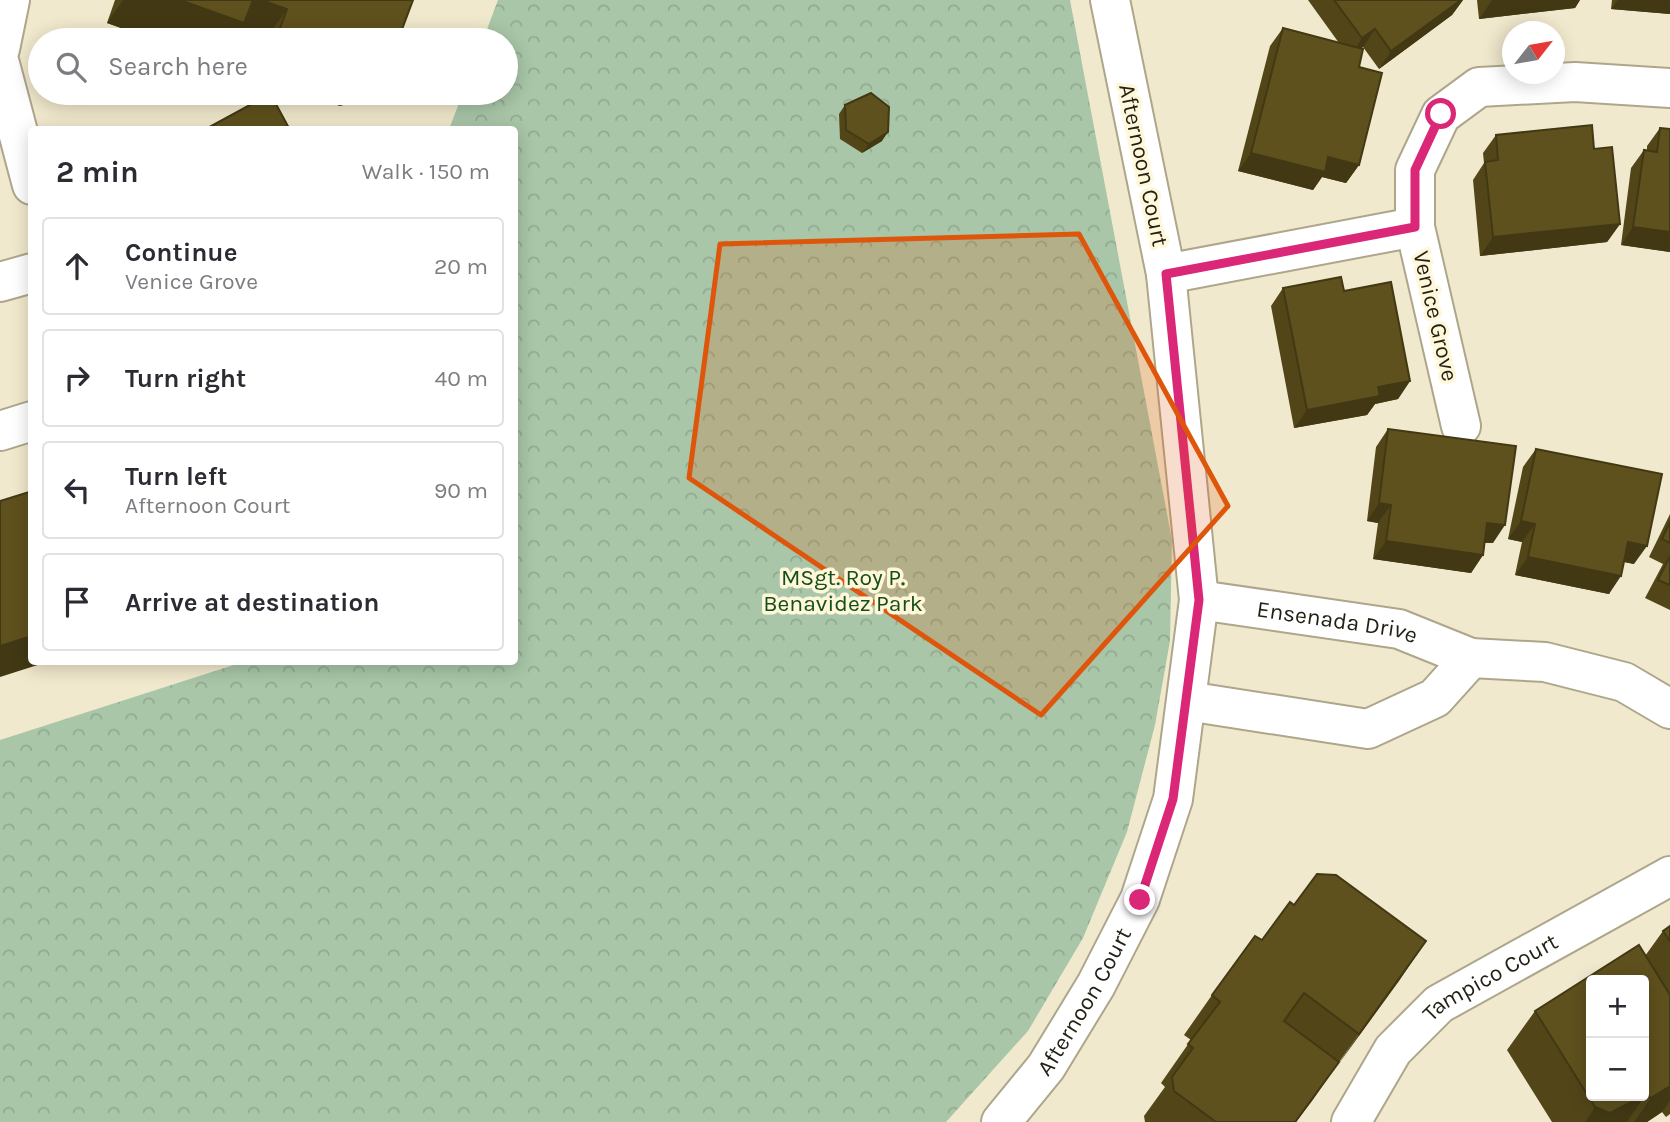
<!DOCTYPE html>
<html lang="en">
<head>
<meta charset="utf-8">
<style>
	:root { --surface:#fff; --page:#f2f2f3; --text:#2b2b33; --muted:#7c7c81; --line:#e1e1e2 }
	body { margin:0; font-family:Karla,sans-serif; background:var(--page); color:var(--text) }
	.controls { position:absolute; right:21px; bottom:21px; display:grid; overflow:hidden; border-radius:7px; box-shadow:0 4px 18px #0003 }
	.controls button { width:63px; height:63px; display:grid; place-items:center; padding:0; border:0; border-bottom:2px solid var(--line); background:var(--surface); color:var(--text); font:35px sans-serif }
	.compass { position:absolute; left:1502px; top:21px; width:63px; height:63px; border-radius:50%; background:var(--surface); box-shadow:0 4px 18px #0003; rotate:59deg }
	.stop { position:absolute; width:21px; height:21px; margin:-16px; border:5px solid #db2777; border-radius:50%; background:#fff }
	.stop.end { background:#db2777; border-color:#fff; box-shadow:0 2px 7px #0008 }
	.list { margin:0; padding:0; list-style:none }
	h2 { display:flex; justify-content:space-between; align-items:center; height:91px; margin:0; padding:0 28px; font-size:30px }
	h2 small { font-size:23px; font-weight:400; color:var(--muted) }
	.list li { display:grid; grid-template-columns:46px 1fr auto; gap:21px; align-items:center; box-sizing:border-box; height:98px; margin:0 14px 14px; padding:0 14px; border:2px solid var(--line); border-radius:7px }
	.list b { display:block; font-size:26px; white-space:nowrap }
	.list p { margin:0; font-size:23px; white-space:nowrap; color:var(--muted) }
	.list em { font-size:23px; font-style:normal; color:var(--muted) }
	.icon { flex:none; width:38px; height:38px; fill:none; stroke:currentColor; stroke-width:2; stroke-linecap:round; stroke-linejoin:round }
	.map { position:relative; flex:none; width:1670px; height:1122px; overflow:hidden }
	.search { position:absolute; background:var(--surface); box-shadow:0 4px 18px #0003; left:28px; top:28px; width:490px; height:77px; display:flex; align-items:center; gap:18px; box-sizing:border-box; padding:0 24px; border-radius:38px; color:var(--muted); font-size:26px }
	.panel { position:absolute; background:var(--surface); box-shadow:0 4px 18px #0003; left:28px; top:126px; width:490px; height:539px; border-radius:7px }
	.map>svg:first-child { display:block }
	.park { fill:url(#park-crowns) }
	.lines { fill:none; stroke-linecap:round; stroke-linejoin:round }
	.minor-casing { stroke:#ada68b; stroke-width:42 }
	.minor { stroke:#fff; stroke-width:38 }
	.wall { fill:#524619 }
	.shaded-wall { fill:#423914 }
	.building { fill:#5f511d; stroke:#423914; stroke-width:2 }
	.route { stroke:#db2777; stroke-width:9 }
	.marked { fill:#de560c; fill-opacity:0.2; stroke:#de560c; stroke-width:5; stroke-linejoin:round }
	.labels { text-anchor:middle; stroke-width:7; stroke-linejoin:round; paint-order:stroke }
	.street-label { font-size:23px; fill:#221f14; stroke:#fff7da }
	.park-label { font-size:23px; fill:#144e18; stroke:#fff7da }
</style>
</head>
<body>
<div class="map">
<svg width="1670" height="1122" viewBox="0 0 1670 1122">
	<defs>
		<pattern id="park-crowns" width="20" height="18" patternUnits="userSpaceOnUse" patternTransform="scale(1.75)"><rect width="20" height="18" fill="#a9c6a8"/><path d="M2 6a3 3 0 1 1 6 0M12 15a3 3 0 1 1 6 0" fill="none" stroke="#91aa90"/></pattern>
	</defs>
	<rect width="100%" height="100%" fill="#f1e9cd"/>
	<polygon class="park" points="498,0 1070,0 1172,540 1170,641 1155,725 1127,832 1083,938 1028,1031 946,1122 0,1122 0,740 243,662 514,662 514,130 449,129 463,93 506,93 506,40 483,40"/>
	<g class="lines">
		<defs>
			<g id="minor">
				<polyline points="0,49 10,0"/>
				<polyline points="0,64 32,185"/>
				<polyline points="1166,274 1415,227"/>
				<polyline points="0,282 32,273"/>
				<polyline points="1461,426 1415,227 1415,170 1441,115 1479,87 1575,82 1670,88"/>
				<polyline points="0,431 32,421"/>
				<path id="s1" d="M1199,600L1399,629L1471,658L1545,662L1624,682L1670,709"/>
				<polyline points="1187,701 1368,729 1435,698 1471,658"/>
				<path id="s2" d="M1001,1122L1046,1067L1096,985L1140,899L1173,799L1199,600L1166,274L1110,0"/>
				<path id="s3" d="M1351,1122L1393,1050L1439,1004L1670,876"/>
			</g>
		</defs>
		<use href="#minor" class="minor-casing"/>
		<use href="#minor" class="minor"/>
	</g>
	<g class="wall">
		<polygon points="115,0 413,0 398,40 236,40 233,39 232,40 155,40 107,23"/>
		<polygon points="1308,0 1463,0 1452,15 1379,69 1363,47 1361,48 1359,67 1359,165 1346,183 1322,177 1313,190 1238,171 1270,46 1283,28 1339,43"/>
		<polygon points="1477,0 1580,0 1575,8 1479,19"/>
		<polygon points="1612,0 1670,0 1670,14 1611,9"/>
		<polygon points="845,105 882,141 862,153 840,139 839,114"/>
		<polygon points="1660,128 1670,252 1621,245 1631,168 1644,150 1647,151 1647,146"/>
		<polygon points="1496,135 1594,149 1620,224 1607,242 1480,256 1473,180 1484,163 1483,153"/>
		<polygon points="1283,288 1344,291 1410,381 1398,399 1375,404 1367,415 1294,428 1271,306"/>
		<polygon points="1388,429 1493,543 1485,543 1483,555 1471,573 1373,559 1378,523 1367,521 1376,447"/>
		<polygon points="1536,449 1634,564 1624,562 1609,594 1515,575 1522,542 1508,539 1523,467"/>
		<polygon points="1670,514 1670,610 1645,598 1663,564 1649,557"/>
		<polygon points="1294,905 1426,941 1296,1122 1145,1122 1144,1116 1165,1087 1161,1083 1191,1040 1184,1035 1212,995"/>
		<polygon points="1670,926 1670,1114 1666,1117 1662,1112 1647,1122 1552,1122 1507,1050 1535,1011 1645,956 1663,931"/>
	</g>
	<g class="shaded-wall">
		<polygon points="123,0 261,0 287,9 265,40 233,39 232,40 155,40 107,23"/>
		<polygon points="1461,0 1463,0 1452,15 1379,69 1391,51"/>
		<polygon points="1492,0 1580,0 1575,8 1479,19"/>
		<polygon points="1618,0 1670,0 1670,14 1611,9"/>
		<polygon points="1375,29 1363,47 1350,57 1362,38"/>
		<polygon points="278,34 294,40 273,40"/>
		<polygon points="302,93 368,93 364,99 340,106"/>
		<polygon points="888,132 882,141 862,153 869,144"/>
		<polygon points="1251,153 1328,157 1359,165 1346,183 1322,177 1313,190 1238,171"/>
		<polygon points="1620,224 1607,242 1480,256 1493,237"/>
		<polygon points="1633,227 1670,232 1670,252 1621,245"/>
		<polygon points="1410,381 1398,399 1375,404 1367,415 1294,428 1307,410 1378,387"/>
		<polygon points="1379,503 1391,505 1378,523 1367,521"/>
		<polygon points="1521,521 1535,524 1522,542 1508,539"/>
		<polygon points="1487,523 1505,525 1493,543 1475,541"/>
		<polygon points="1386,541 1483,555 1471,573 1373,559"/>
		<polygon points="1628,542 1647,546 1634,564 1615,560"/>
		<polygon points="1528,557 1621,576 1609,594 1515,575"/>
		<polygon points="32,636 32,662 47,662 0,677 0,646"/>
		<polygon points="1426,941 1399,981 1332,1073 1359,1034"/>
		<polygon points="1339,1062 1312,1101 1296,1122 1295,1122"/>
		<polygon points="1670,1086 1670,1101 1662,1112 1647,1122 1634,1122 1651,1098"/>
		<polygon points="1646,1094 1627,1122 1585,1122 1595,1107 1644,1096"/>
	</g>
	<g class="building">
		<polygon points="180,0 253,0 244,23"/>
		<polygon points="261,0 413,0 398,40 294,40 278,34 287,9"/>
		<polygon points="1334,0 1461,0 1391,51 1375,29 1362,38"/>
		<polygon points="1283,28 1363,49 1359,67 1382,73 1359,165 1328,157 1325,172 1251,153"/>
		<polygon points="871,93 889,107 888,132 869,144 846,130 845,105"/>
		<polygon points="259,100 276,104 290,130 204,130"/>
		<polygon points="1592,125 1594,149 1612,147 1620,224 1493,237 1485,162 1498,160 1496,135"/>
		<polygon points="1660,128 1670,129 1670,232 1633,227 1644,150 1657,152"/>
		<polygon points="1341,277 1344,291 1391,282 1410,381 1378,387 1380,396 1307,410 1283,288"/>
		<polygon points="1388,429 1516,446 1505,525 1487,523 1483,555 1386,541 1391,505 1379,503"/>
		<polygon points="1536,449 1662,474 1647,546 1628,542 1621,576 1528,557 1535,524 1521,521"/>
		<polygon points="32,491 32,636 0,646 0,501"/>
		<polygon points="1670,522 1670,543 1662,539"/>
		<polygon points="1670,556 1670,585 1658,580"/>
		<polygon points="1317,874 1336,875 1426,941 1359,1034 1304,993 1284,1021 1339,1062 1295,1122 1216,1122 1174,1091 1172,1077 1193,1048 1188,1044 1220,1002 1212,995 1255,936 1262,940 1290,902 1294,905"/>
		<polygon points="1670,926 1670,941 1663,931"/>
		<polygon points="1639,945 1670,995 1670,1086 1651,1098 1646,1094 1644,1095 1644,980 1591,980 1591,1096 1643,1096 1610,1113 1595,1107 1535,1011"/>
	</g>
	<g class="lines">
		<polyline class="route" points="1140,900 1173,799 1199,600 1166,274 1415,227 1415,170 1441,114"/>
	</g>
	<path class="marked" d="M1079,234L1228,506L1041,715L689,478L720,244Z"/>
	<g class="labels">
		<g class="street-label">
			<text transform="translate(1144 165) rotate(78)" y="8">Afternoon Court</text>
			<text transform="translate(1436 316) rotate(77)" y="8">Venice Grove</text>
			<text dy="8" stroke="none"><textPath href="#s1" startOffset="140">Ensenada Drive</textPath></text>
			<text dy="8" stroke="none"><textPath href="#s3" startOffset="206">Tampico Court</textPath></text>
			<text dy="8" stroke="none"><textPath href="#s2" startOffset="147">Afternoon Court</textPath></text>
		</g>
		<g class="park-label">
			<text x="843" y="585">MSgt. Roy P.<tspan x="843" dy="26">Benavidez Park</tspan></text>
		</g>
	</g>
</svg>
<div class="controls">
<button>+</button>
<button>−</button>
</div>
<svg class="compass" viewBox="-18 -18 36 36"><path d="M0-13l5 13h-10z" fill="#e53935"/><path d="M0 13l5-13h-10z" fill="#7c7c81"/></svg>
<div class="stop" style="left:1441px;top:114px"></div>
<div class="stop end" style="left:1140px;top:900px"></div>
<div class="search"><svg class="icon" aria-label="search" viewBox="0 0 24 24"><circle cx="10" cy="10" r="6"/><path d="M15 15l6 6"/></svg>Search here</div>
<section class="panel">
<h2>2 min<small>Walk · 150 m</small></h2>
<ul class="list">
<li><svg class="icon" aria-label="ahead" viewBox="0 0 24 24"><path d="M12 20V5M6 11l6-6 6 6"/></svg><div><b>Continue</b><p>Venice Grove</p></div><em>20 m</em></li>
<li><svg class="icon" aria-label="right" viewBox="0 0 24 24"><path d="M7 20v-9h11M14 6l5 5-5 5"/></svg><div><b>Turn right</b></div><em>40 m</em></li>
<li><svg class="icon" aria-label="left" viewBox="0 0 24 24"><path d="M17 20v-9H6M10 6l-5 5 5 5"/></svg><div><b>Turn left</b><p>Afternoon Court</p></div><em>90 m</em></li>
<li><svg class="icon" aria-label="arrive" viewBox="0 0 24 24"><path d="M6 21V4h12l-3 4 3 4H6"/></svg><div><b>Arrive at destination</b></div></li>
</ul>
</section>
</div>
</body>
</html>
